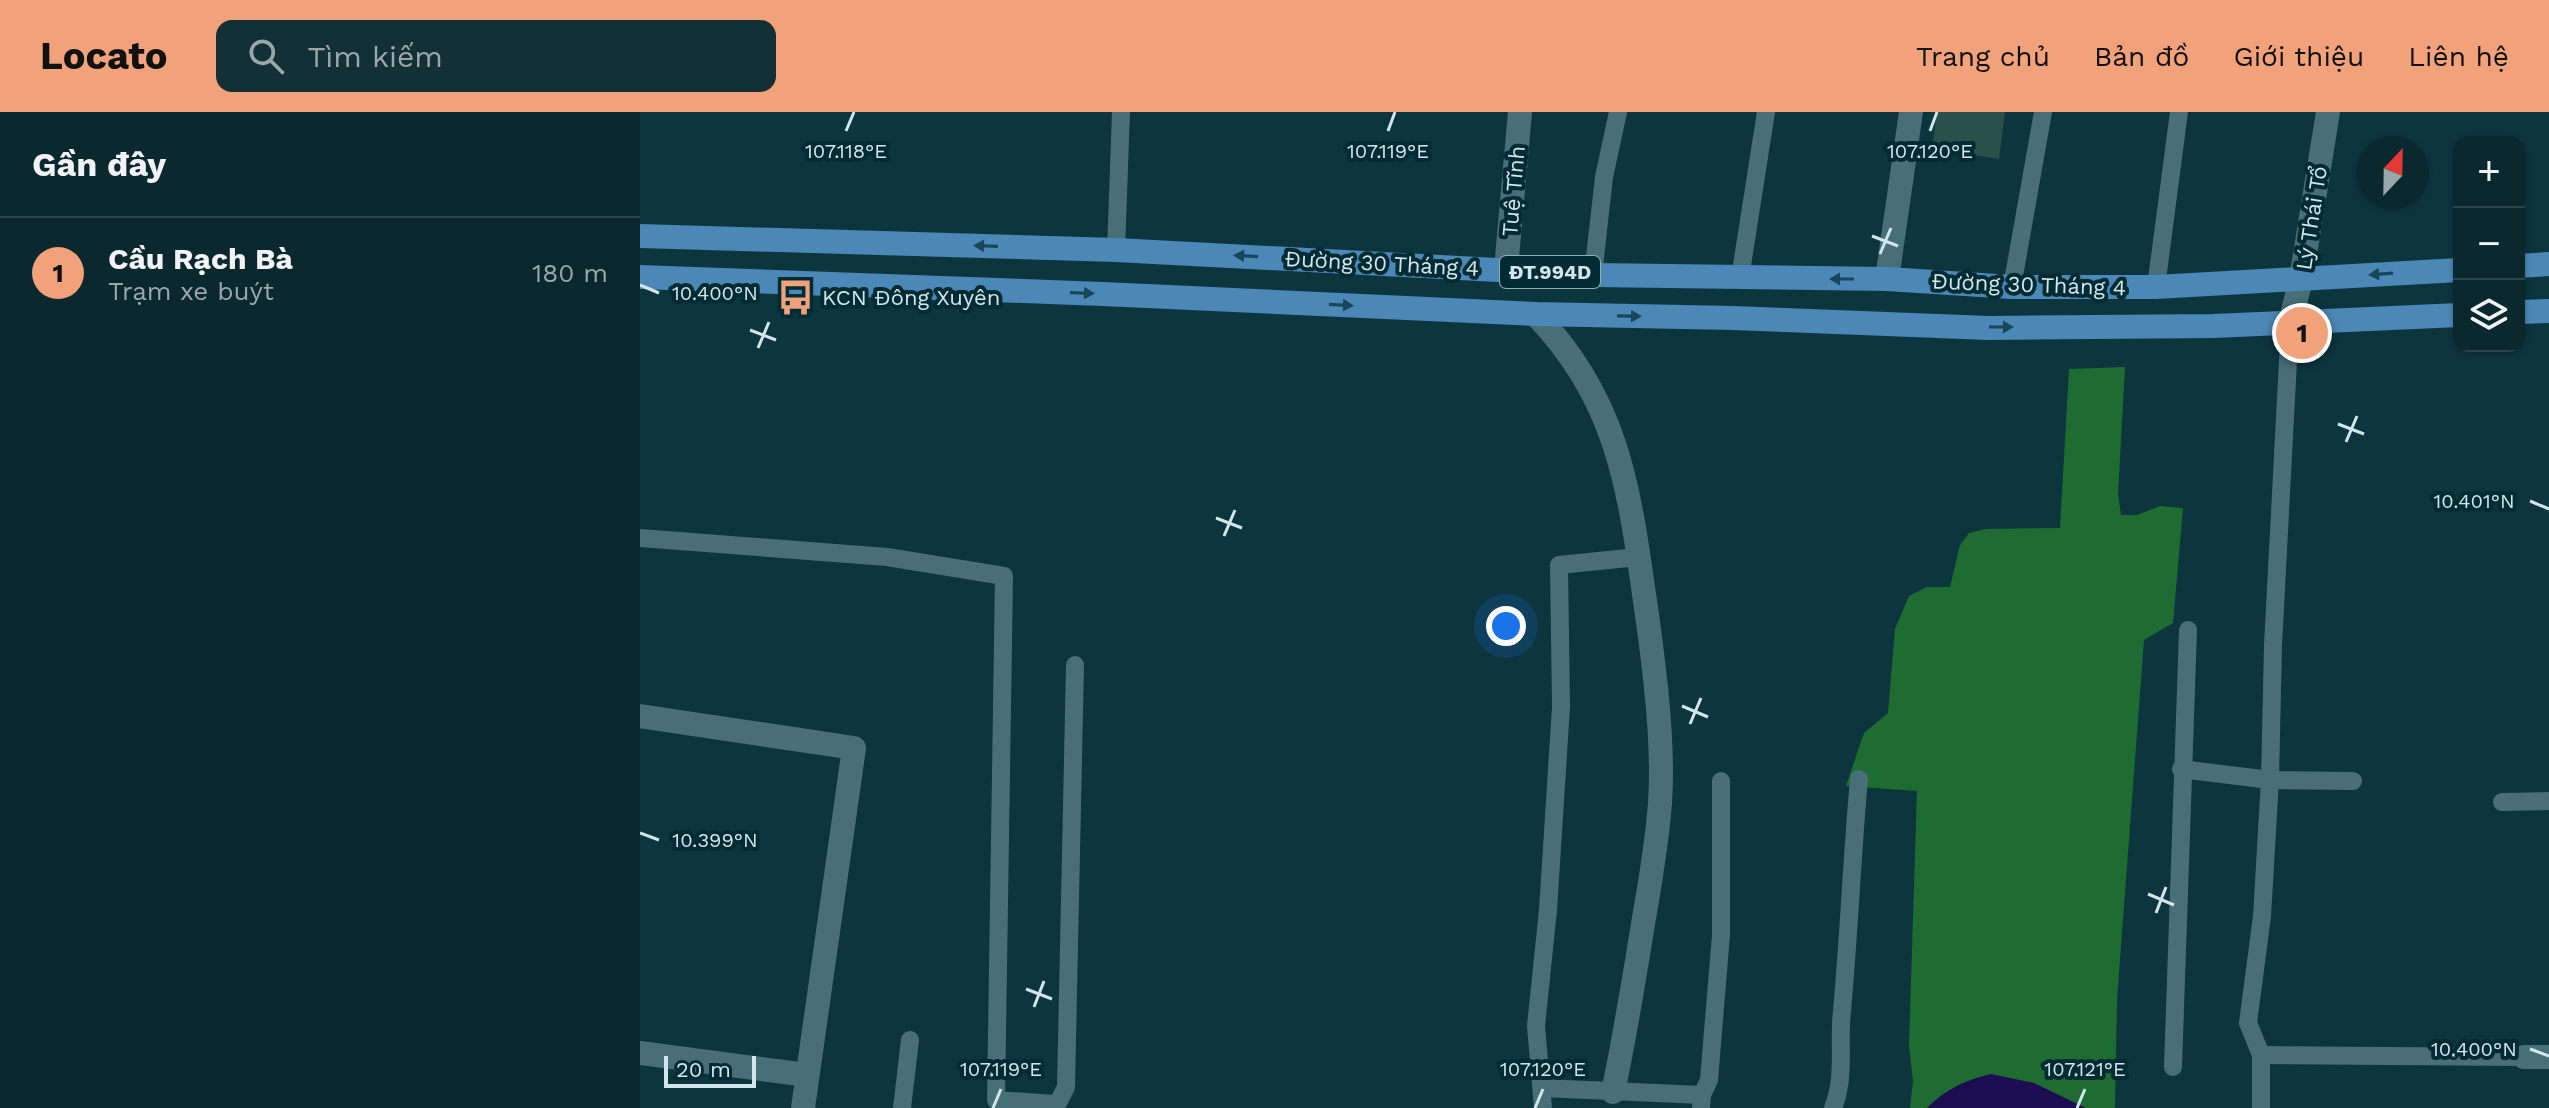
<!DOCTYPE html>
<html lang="vi">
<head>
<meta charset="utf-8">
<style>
	:root { --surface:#0a282e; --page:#133036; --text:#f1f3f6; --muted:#99a6aa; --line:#2a444a; --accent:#f1a27b }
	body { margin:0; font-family:"Work Sans",sans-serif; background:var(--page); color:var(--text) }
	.controls { position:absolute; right:24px; top:24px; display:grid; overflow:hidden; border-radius:16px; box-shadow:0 2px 6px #0004 }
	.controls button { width:72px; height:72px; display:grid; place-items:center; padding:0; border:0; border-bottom:2px solid var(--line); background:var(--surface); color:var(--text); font:40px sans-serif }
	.compass { position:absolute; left:1717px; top:24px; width:72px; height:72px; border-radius:50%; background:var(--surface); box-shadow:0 2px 6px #0004; rotate:22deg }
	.scale { position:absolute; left:24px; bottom:20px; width:92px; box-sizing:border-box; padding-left:8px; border:4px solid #d1e6eb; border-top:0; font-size:22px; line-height:28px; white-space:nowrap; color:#d1e6eb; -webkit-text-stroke:6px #022b33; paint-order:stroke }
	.you { position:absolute; left:866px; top:514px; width:28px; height:28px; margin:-20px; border:6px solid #fff; border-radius:50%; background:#1a73e8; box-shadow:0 0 0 12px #1a73e833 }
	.badge { display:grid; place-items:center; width:52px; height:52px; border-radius:50%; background:var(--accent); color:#111; font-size:26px; font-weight:700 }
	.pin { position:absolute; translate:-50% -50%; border:4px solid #fff; box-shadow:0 2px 8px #0006 }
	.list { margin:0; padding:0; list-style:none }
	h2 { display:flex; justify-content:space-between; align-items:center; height:104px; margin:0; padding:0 32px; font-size:34px }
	h2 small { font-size:26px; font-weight:400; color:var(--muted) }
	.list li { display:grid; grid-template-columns:52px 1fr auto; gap:24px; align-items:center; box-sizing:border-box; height:112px; padding:0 32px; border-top:2px solid var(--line) }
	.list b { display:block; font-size:30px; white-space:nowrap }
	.list p { margin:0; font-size:26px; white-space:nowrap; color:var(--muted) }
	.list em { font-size:26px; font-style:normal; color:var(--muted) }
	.icon { flex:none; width:44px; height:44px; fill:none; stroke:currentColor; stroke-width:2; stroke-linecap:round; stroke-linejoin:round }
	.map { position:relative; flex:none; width:1909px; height:996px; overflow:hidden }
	header { display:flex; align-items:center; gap:48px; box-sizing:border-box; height:112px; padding:0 40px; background:var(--accent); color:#111 }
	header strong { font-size:38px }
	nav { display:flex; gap:44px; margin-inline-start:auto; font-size:28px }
	.search { width:560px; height:72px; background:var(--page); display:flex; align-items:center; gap:20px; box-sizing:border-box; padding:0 28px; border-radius:16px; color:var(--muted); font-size:30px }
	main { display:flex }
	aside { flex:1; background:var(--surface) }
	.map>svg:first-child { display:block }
	.forest { fill:#1f6c33 }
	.water { fill:#1c0c52 }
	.building { fill:#2a504a }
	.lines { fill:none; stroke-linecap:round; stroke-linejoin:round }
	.service { stroke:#486e77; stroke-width:18 }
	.minor { stroke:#486e77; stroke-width:24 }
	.primary { stroke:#4c88b7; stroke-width:24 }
	.oneway { fill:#18475b }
	.ticks { fill:none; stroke:#d1e6eb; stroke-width:3 }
	.labels { text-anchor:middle; stroke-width:8; stroke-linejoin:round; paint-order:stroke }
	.shield { fill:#022b33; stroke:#93aeb4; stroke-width:2 }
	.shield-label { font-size:20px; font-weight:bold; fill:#d1e6eb }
	.street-label { font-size:22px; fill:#d1e6eb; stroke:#022b33 }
	.poi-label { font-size:22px; fill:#d1e6eb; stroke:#022b33; text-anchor:start }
	.ticks-label { font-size:20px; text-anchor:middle; fill:#d1e6eb; stroke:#022b33; stroke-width:8; stroke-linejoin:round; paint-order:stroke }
</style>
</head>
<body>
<header>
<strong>Locato</strong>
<div class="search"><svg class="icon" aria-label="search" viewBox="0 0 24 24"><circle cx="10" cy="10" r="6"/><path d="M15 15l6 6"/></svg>Tìm kiếm</div>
<nav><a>Trang chủ</a><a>Bản đồ</a><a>Giới thiệu</a><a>Liên hệ</a></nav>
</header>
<main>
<aside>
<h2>Gần đây<small></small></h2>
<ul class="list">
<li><span class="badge">1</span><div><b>Cầu Rạch Bà</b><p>Trạm xe buýt</p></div><em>180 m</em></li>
</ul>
</aside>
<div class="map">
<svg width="1909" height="996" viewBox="0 0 1909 996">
	<rect width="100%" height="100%" fill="#0d353e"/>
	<polygon class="forest" points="1485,255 1478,382 1481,403 1497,403 1520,394 1543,396 1533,511 1504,528 1477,887 1475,996 1270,996 1273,969 1269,933 1277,679 1206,674 1224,621 1248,601 1255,517 1269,484 1287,475 1310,475 1320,433 1329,421 1345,417 1420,416 1429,257"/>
	<path class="water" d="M1351,962L1394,971L1446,996H1287C1306,977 1325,968 1351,962Z"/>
	<polygon class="building" points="1297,0 1365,0 1359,47 1292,37"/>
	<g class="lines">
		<g class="service">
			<polyline points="476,138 481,0"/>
			<polyline points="953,163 964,65 978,0"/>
			<polyline points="1100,166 1126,0"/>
			<polyline points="1372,175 1403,0"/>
			<polyline points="1516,175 1539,0"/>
			<polyline points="0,426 247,445 364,464 356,988 414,992 419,989 426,975 435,553"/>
			<polyline points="1541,657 1630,668 1713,669"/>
			<polyline points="1862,690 1909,689"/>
			<polyline points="1621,943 1884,945"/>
			<polyline points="1533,955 1548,518"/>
			<polyline points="902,976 1062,983"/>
			<polyline points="262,996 270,928"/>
			<polyline points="903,996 896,914 908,798 921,595 919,453 998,445"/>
			<polyline points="1061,996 1062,983 1069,968 1081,823 1081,669"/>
			<path d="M1193,996C1206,964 1198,932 1202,899C1209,822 1212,744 1219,667"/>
			<polyline points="1621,996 1621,943 1608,911 1622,804 1630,668 1633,533 1650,211"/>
		</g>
		<g class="minor">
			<polyline points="866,157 880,0"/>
			<polyline points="1247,167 1271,0"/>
			<path d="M895,202C982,291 990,386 1007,503C1015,561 1024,633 1020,691C1017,732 1010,772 1003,812C994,868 985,924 973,980"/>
			<polyline points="1650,211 1661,167 1688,0"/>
			<polyline points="0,604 214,636 163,996"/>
			<polyline points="0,941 167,963"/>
			<polyline points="1884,945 1909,945"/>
		</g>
		<g class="primary">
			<polyline points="0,124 476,138 953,163 1247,167 1372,175 1516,175 1819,158"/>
			<polyline points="1879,154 1909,152"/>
			<polyline points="0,165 463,182 895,202 1093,206 1349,216 1573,214 1819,203"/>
			<polyline points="1879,200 1909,199"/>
		</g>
	</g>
	<defs><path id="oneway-solid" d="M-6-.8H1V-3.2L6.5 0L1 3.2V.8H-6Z" transform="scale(2)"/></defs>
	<g class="oneway">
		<use href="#oneway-solid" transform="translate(346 134) rotate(-178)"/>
		<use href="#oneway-solid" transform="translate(606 144) rotate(-177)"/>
		<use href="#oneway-solid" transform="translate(1741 162) rotate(176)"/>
		<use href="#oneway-solid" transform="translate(1202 167) rotate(-180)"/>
		<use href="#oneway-solid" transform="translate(442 181) rotate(2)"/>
		<use href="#oneway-solid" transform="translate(701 193) rotate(3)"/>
		<use href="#oneway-solid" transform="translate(989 204) rotate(1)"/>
		<use href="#oneway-solid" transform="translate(1361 215)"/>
	</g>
	<path class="ticks" d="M206,19L214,0M748,19L755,0M1290,19L1297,0M1232,124L1258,134M1240,142L1251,116M0,173L19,181M110,218L136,228M118,236L129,210M1698,312L1724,322M1706,330L1717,304M1890,389L1909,397M576,406L602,416M584,424L595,398M1042,594L1068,605M1050,612L1061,586M0,721L19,728M1508,782L1534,793M1516,801L1526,775M386,877L412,887M394,895L404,869M1890,937L1909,944M353,996L361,977M895,996L903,977M1437,996L1445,977"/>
	<defs>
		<symbol id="bus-bare" viewBox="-9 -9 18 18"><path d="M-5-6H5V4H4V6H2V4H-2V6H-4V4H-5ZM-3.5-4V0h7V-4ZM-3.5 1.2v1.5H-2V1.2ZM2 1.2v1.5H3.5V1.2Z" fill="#f1a27b" stroke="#022b33" stroke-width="2.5" paint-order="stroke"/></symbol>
	</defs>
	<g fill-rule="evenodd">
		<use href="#bus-bare" x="130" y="160" width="51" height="51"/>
	</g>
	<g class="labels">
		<rect class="shield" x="860" y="144" width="100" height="32" rx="6"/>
		<g class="shield-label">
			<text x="910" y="167">ĐT.994D</text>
		</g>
		<g class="street-label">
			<text transform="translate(873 79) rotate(-85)" y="8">Tuệ Tĩnh</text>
			<text transform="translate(1671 106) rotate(-81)" y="8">Lý Thái Tổ</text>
			<text transform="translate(742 151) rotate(3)" y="8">Đường 30 Tháng 4</text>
			<text transform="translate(1389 172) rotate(2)" y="8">Đường 30 Tháng 4</text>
		</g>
		<g class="poi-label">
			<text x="182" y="193">KCN Đông Xuyên</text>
		</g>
	</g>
	<g class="ticks-label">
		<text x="206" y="46">107.118°E</text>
		<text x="748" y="46">107.119°E</text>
		<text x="1290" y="46">107.120°E</text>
		<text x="75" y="188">10.400°N</text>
		<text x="1834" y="396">10.401°N</text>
		<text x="75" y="735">10.399°N</text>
		<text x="1834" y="944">10.400°N</text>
		<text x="361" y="964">107.119°E</text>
		<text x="903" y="964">107.120°E</text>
		<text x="1445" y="964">107.121°E</text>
	</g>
</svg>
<div class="controls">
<button>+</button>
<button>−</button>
<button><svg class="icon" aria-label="layers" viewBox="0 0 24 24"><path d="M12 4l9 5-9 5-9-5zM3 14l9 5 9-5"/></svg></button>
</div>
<svg class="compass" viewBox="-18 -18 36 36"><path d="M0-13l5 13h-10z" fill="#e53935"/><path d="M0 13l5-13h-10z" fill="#99a6aa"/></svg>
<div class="scale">20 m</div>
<div class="you"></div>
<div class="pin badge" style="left:1662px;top:221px">1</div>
</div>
</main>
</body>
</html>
